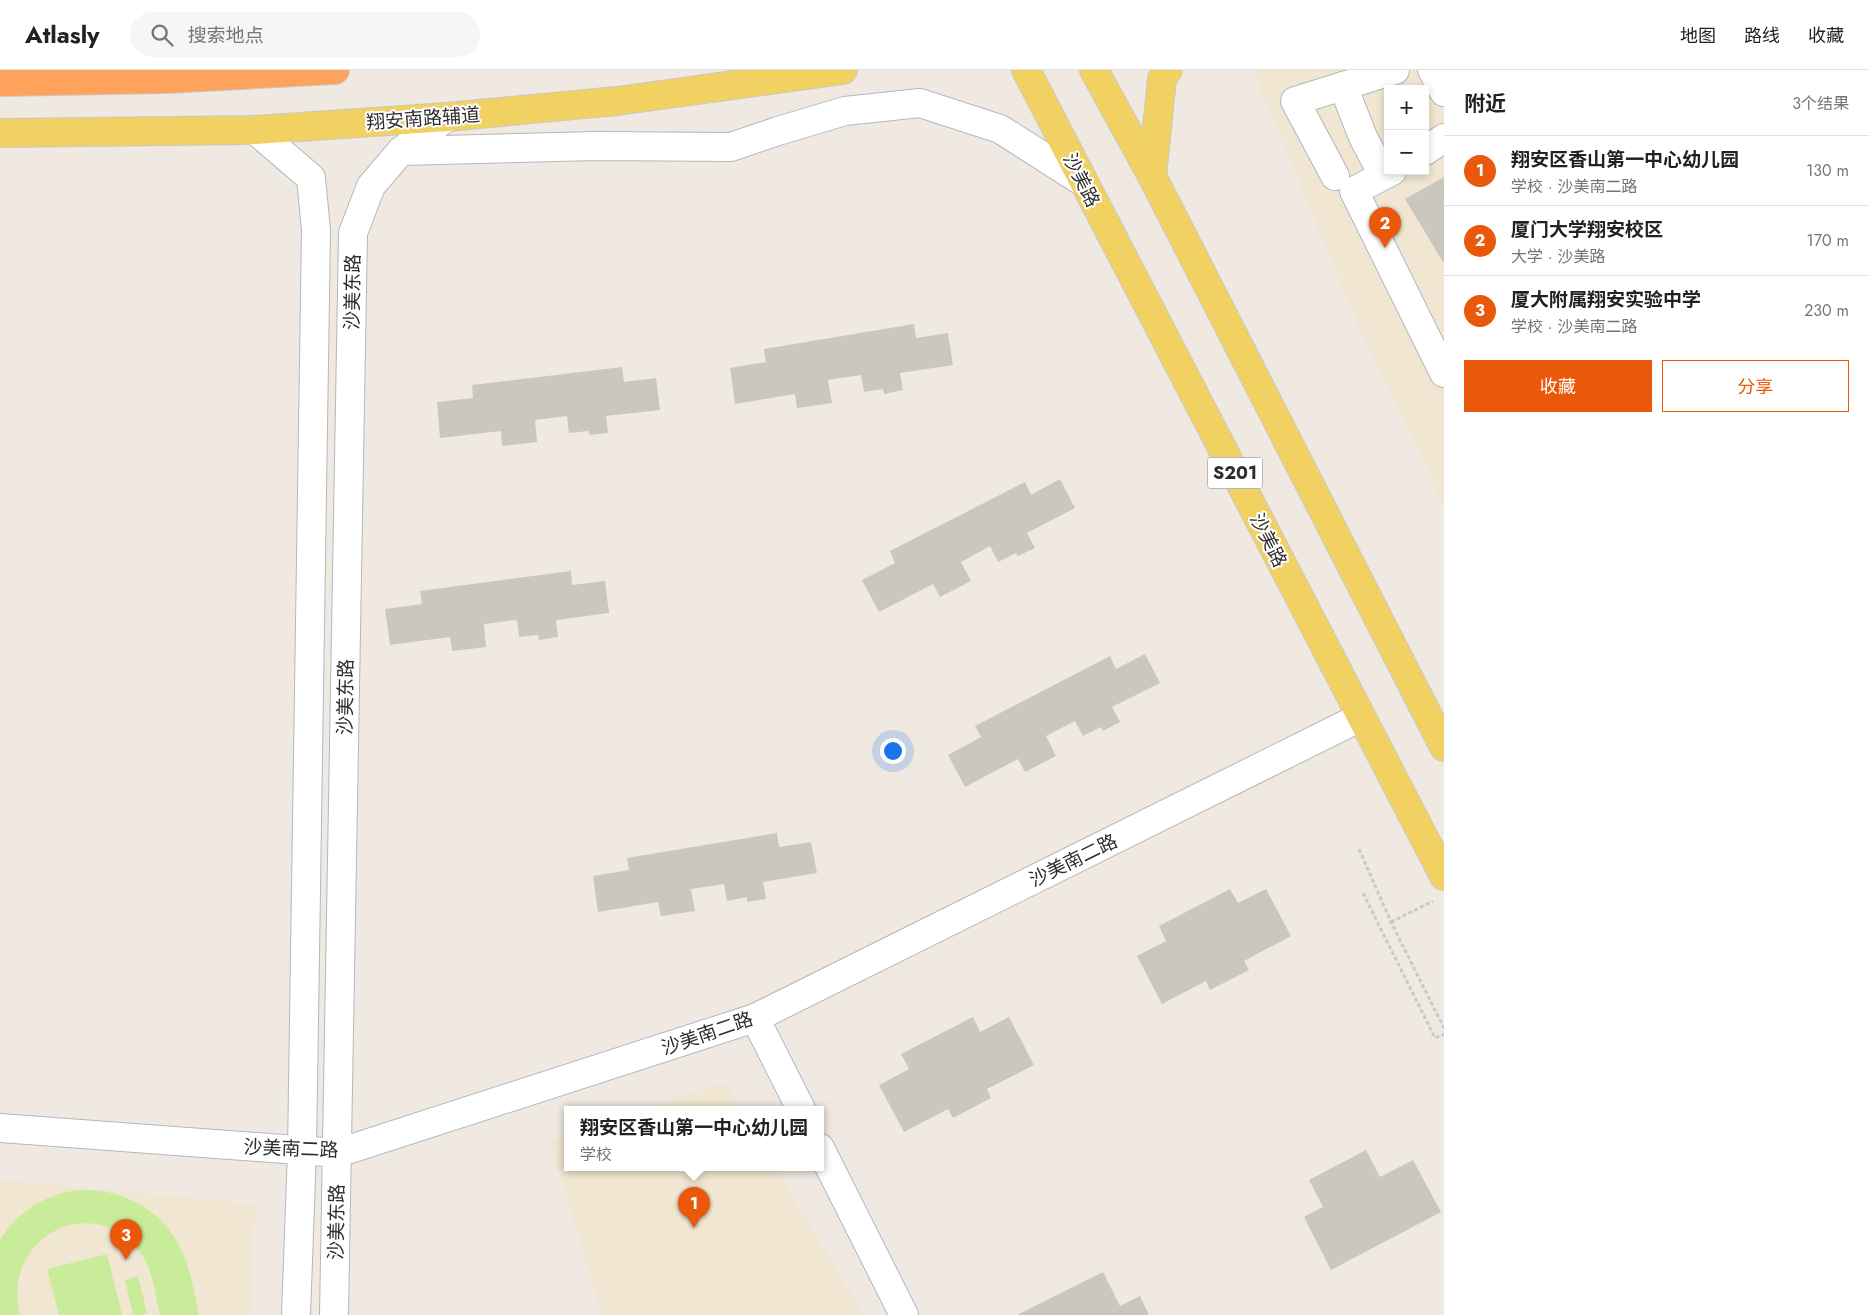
<!DOCTYPE html>
<html lang="zh">
<head>
<meta charset="utf-8">
<style>
	:root { --surface:#fff; --page:#f6f6f6; --text:#222; --muted:#767676; --line:#e0e0e0; --accent:#ea580c }
	body { margin:0; font-family:Jost,"Noto Sans SC",sans-serif; background:var(--page); color:var(--text) }
	.controls { position:absolute; right:15px; top:15px; display:grid; overflow:hidden; border-radius:0px; box-shadow:0 2px 8px #0003 }
	.controls button { width:45px; height:45px; display:grid; place-items:center; padding:0; border:0; border-bottom:1px solid var(--line); background:var(--surface); color:var(--text); font:25px sans-serif }
	.you { position:absolute; left:892px; top:680px; width:18px; height:18px; margin:-12px; border:4px solid #fff; border-radius:50%; background:#1a73e8; box-shadow:0 0 0 8px #1a73e833 }
	.badge { display:grid; place-items:center; width:32px; height:32px; border-radius:50%; background:var(--accent); color:#fff; font-size:16px; font-weight:700 }
	.pin { position:absolute; translate:-50% -41px; filter:drop-shadow(0 1px 2px #0008) }
	.pin::after { content:''; position:absolute; top:26px; width:18px; height:15px; background:inherit; clip-path:polygon(0 0,100% 0,50% 100%) }
	.popup { position:absolute; left:564px; top:1036px; width:260px; height:65px; box-sizing:border-box; display:grid; place-content:center; border-radius:0px; background:var(--surface); filter:drop-shadow(0 1px 4px #0005); font-size:16px; white-space:nowrap; color:var(--muted) }
	.popup b { font-size:19px; color:var(--text) }
	.popup::after { content:''; position:absolute; left:50%; top:100%; margin-left:-10px; border:10px solid transparent; border-top-color:var(--surface) }
	.list { margin:0; padding:0; list-style:none }
	h2 { display:flex; justify-content:space-between; align-items:center; height:65px; margin:0; padding:0 20px; font-size:21px }
	h2 small { font-size:16px; font-weight:400; color:var(--muted) }
	.list li { display:grid; grid-template-columns:32px 1fr auto; gap:15px; align-items:center; box-sizing:border-box; height:70px; padding:0 20px; border-top:1px solid var(--line) }
	.list b { display:block; font-size:19px; white-space:nowrap }
	.list p { margin:0; font-size:16px; white-space:nowrap; color:var(--muted) }
	.list em { font-size:16px; font-style:normal; color:var(--muted) }
	.actions { display:flex; gap:10px; padding:15px 20px }
	.actions a { flex:1; padding:11px 0; border:1px solid var(--accent); border-radius:0px; text-align:center; font-size:18px; color:var(--accent) }
	.actions .main { background:var(--accent); color:#fff }
	.icon { flex:none; width:28px; height:28px; fill:none; stroke:currentColor; stroke-width:2; stroke-linecap:round; stroke-linejoin:round }
	.map { position:relative; flex:none; width:1444px; height:1245px; overflow:hidden }
	header { display:flex; align-items:center; gap:30px; box-sizing:border-box; height:70px; padding:0 25px; background:var(--surface); border-bottom:1px solid var(--line) }
	header strong { font-size:24px }
	nav { display:flex; gap:28px; margin-inline-start:auto; font-size:18px }
	.search { width:350px; height:45px; background:var(--page); display:flex; align-items:center; gap:12px; box-sizing:border-box; padding:0 18px; border-radius:28px; color:var(--muted); font-size:19px }
	main { display:flex }
	aside { flex:1; background:var(--surface) }
	.map>svg:first-child { display:block }
	.education { fill:#f0e6d1; fill-rule:evenodd }
	.pitch { fill:#c9ec9a }
	.building { fill:#cbc7bf }
	.lines { fill:none; stroke-linecap:round; stroke-linejoin:round }
	.minor-casing { stroke:#b4b7c1; stroke-width:30 }
	.major-casing { stroke:#c9c9c9; stroke-width:30 }
	.highway-casing { stroke:#c9c9c9; stroke-width:30 }
	.path { stroke:#c9c9c9; stroke-width:3; stroke-dasharray:4 2.5; stroke-linecap:butt }
	.minor { stroke:#fff; stroke-width:28 }
	.major { stroke:#f2d163; stroke-width:28 }
	.highway { stroke:#ffa35c; stroke-width:28 }
	.labels { text-anchor:middle; stroke-width:4; stroke-linejoin:round; paint-order:stroke }
	.shield { fill:#fff; stroke:#6d6d6d; stroke-width:1 }
	.shield-label { font-size:18px; font-weight:bold; fill:#2e2e2e }
	.street-label { font-size:19px; fill:#2e2e2e; stroke:#fff }
</style>
</head>
<body>
<header>
<strong>Atlasly</strong>
<div class="search"><svg class="icon" aria-label="search" viewBox="0 0 24 24"><circle cx="10" cy="10" r="6"/><path d="M15 15l6 6"/></svg>搜索地点</div>
<nav><a>地图</a><a>路线</a><a>收藏</a></nav>
</header>
<main>
<div class="map">
<svg width="1444" height="1245" viewBox="0 0 1444 1245">
	<rect width="100%" height="100%" fill="#efe9e1"/>
	<g class="education">
		<path d="M1253,0H1444V435L1358,255ZM1388,19H1425V101H1388Z"/>
		<polygon points="724,1012 740,1039 644,1039"/>
		<polygon points="568,1065 568,1097 775,1097 864,1245 602,1245 550,1071"/>
		<polygon points="0,1110 255,1134 250,1245 0,1245"/>
	</g>
	<g class="pitch">
		<path d="M81,1120C128,1119 169,1144 185,1189C192,1207 195,1227 199,1245H160C155,1225 153,1200 141,1183C94,1119 0,1167 20,1245H0V1170C18,1141 47,1123 81,1120Z"/>
		<polygon points="107,1184 122,1245 59,1245 47,1199"/>
		<polygon points="138,1206 147,1243 143,1245 133,1245 125,1210"/>
	</g>
	<g class="building">
		<polygon points="1444,107 1444,191 1443,192 1405,129"/>
		<polygon points="914,254 916,268 948,263 953,295 900,303 903,320 884,324 883,319 864,322 861,305 828,310 832,333 797,338 795,324 735,334 730,298 766,292 764,279"/>
		<polygon points="622,297 624,312 656,308 660,340 606,346 608,363 589,365 589,361 569,363 567,346 535,350 537,372 502,376 501,361 440,368 437,332 473,328 472,315"/>
		<polygon points="1060,409 1075,438 1027,463 1035,478 1018,486 1016,483 998,492 990,476 961,492 971,511 940,527 933,514 879,542 862,510 895,493 890,481 1025,412 1031,425"/>
		<polygon points="571,501 572,515 605,511 609,543 556,550 558,567 539,570 538,565 519,567 517,550 484,554 486,577 452,581 450,567 390,575 385,539 422,534 420,521"/>
		<polygon points="1145,584 1160,613 1112,637 1120,652 1103,661 1101,657 1083,666 1075,651 1046,666 1056,686 1025,702 1018,689 965,717 948,685 981,667 975,656 1110,586 1116,599"/>
		<polygon points="777,763 779,777 811,772 817,803 763,812 766,829 747,832 747,827 727,831 724,814 691,819 695,841 661,846 658,832 598,842 593,806 629,800 627,788"/>
		<polygon points="1230,819 1238,833 1266,819 1291,866 1244,891 1249,900 1210,920 1206,911 1162,934 1137,886 1166,871 1159,856"/>
		<polygon points="973,947 980,962 1009,947 1034,995 987,1019 991,1028 953,1048 948,1039 904,1062 879,1015 909,999 901,984"/>
		<polygon points="1366,1080 1380,1107 1413,1090 1441,1142 1331,1200 1304,1147 1323,1137 1309,1110"/>
		<polygon points="1103,1202 1120,1236 1140,1226 1149,1245 1017,1245"/>
	</g>
	<g class="lines">
		<defs>
			<g id="minor">
				<polyline points="1432,0 1444,22"/>
				<polyline points="1343,16 1363,67 1383,105"/>
				<polyline points="255,60 311,108 316,160 302,1081 296,1245"/>
				<polyline points="401,81 597,76 731,77 778,61 845,41 920,33 1000,59 1083,112"/>
				<polyline points="1425,81 1444,68"/>
				<polyline points="1392,101 1354,121 1444,303"/>
				<polyline points="1335,106 1295,31 1395,0"/>
				<polyline points="755,948 801,1039"/>
				<polyline points="0,1058 338,1083 755,948 1361,647"/>
				<polyline points="820,1078 904,1245"/>
				<polyline points="334,1245 353,163 371,116 401,81 447,47"/>
			</g>
			<g id="major">
				<polyline points="1026,0 1444,806"/>
				<polyline points="1094,0 1152,106 1444,677"/>
				<polyline points="0,63 255,60 447,47 617,31 843,0"/>
				<polyline points="1152,106 1162,9 1168,0"/>
			</g>
			<polyline id="highway" points="0,12 167,9 335,0"/>
		</defs>
		<use href="#minor" class="minor-casing"/>
		<use href="#major" class="major-casing"/>
		<use href="#highway" class="highway-casing"/>
		<g class="path">
			<polyline points="1359,779 1391,852 1444,958"/>
			<polyline points="1363,823 1435,968 1444,964"/>
			<polyline points="1391,852 1433,831"/>
		</g>
		<use href="#minor" class="minor"/>
		<use href="#major" class="major"/>
		<use href="#highway" class="highway"/>
	</g>
	<g class="labels">
		<rect class="shield" x="1207.5" y="387.5" width="55" height="31" rx="4"/>
		<g class="shield-label">
			<text x="1235" y="409">S201</text>
		</g>
		<g class="street-label">
			<text transform="translate(423 48) rotate(-4)" y="7">翔安南路辅道</text>
			<text transform="translate(1082 110) rotate(63)" y="7">沙美路</text>
			<text transform="translate(352 222) rotate(-89)" y="7">沙美东路</text>
			<text transform="translate(1269 470) rotate(63)" y="7">沙美路</text>
			<text transform="translate(345 627) rotate(-89)" y="7">沙美东路</text>
			<text transform="translate(1073 790) rotate(-26)" y="7">沙美南二路</text>
			<text transform="translate(707 963) rotate(-19)" y="7">沙美南二路</text>
			<text transform="translate(291 1078) rotate(2)" y="7">沙美南二路</text>
			<text transform="translate(336 1152) rotate(-89)" y="7">沙美东路</text>
		</g>
	</g>
</svg>
<div class="controls">
<button>+</button>
<button>−</button>
</div>
<div class="you"></div>
<div class="pin badge" style="left:694px;top:1158px">1</div>
<div class="popup"><b>翔安区香山第一中心幼儿园</b>学校</div>
<div class="pin badge" style="left:1385px;top:178px">2</div>
<div class="pin badge" style="left:126px;top:1190px">3</div>
</div>
<aside>
<h2>附近<small>3个结果</small></h2>
<ul class="list">
<li><span class="badge">1</span><div><b>翔安区香山第一中心幼儿园</b><p>学校 · 沙美南二路</p></div><em>130 m</em></li>
<li><span class="badge">2</span><div><b>厦门大学翔安校区</b><p>大学 · 沙美路</p></div><em>170 m</em></li>
<li><span class="badge">3</span><div><b>厦大附属翔安实验中学</b><p>学校 · 沙美南二路</p></div><em>230 m</em></li>
</ul>
<div class="actions"><a class="main">收藏</a><a>分享</a></div>
</aside>
</main>
</body>
</html>
